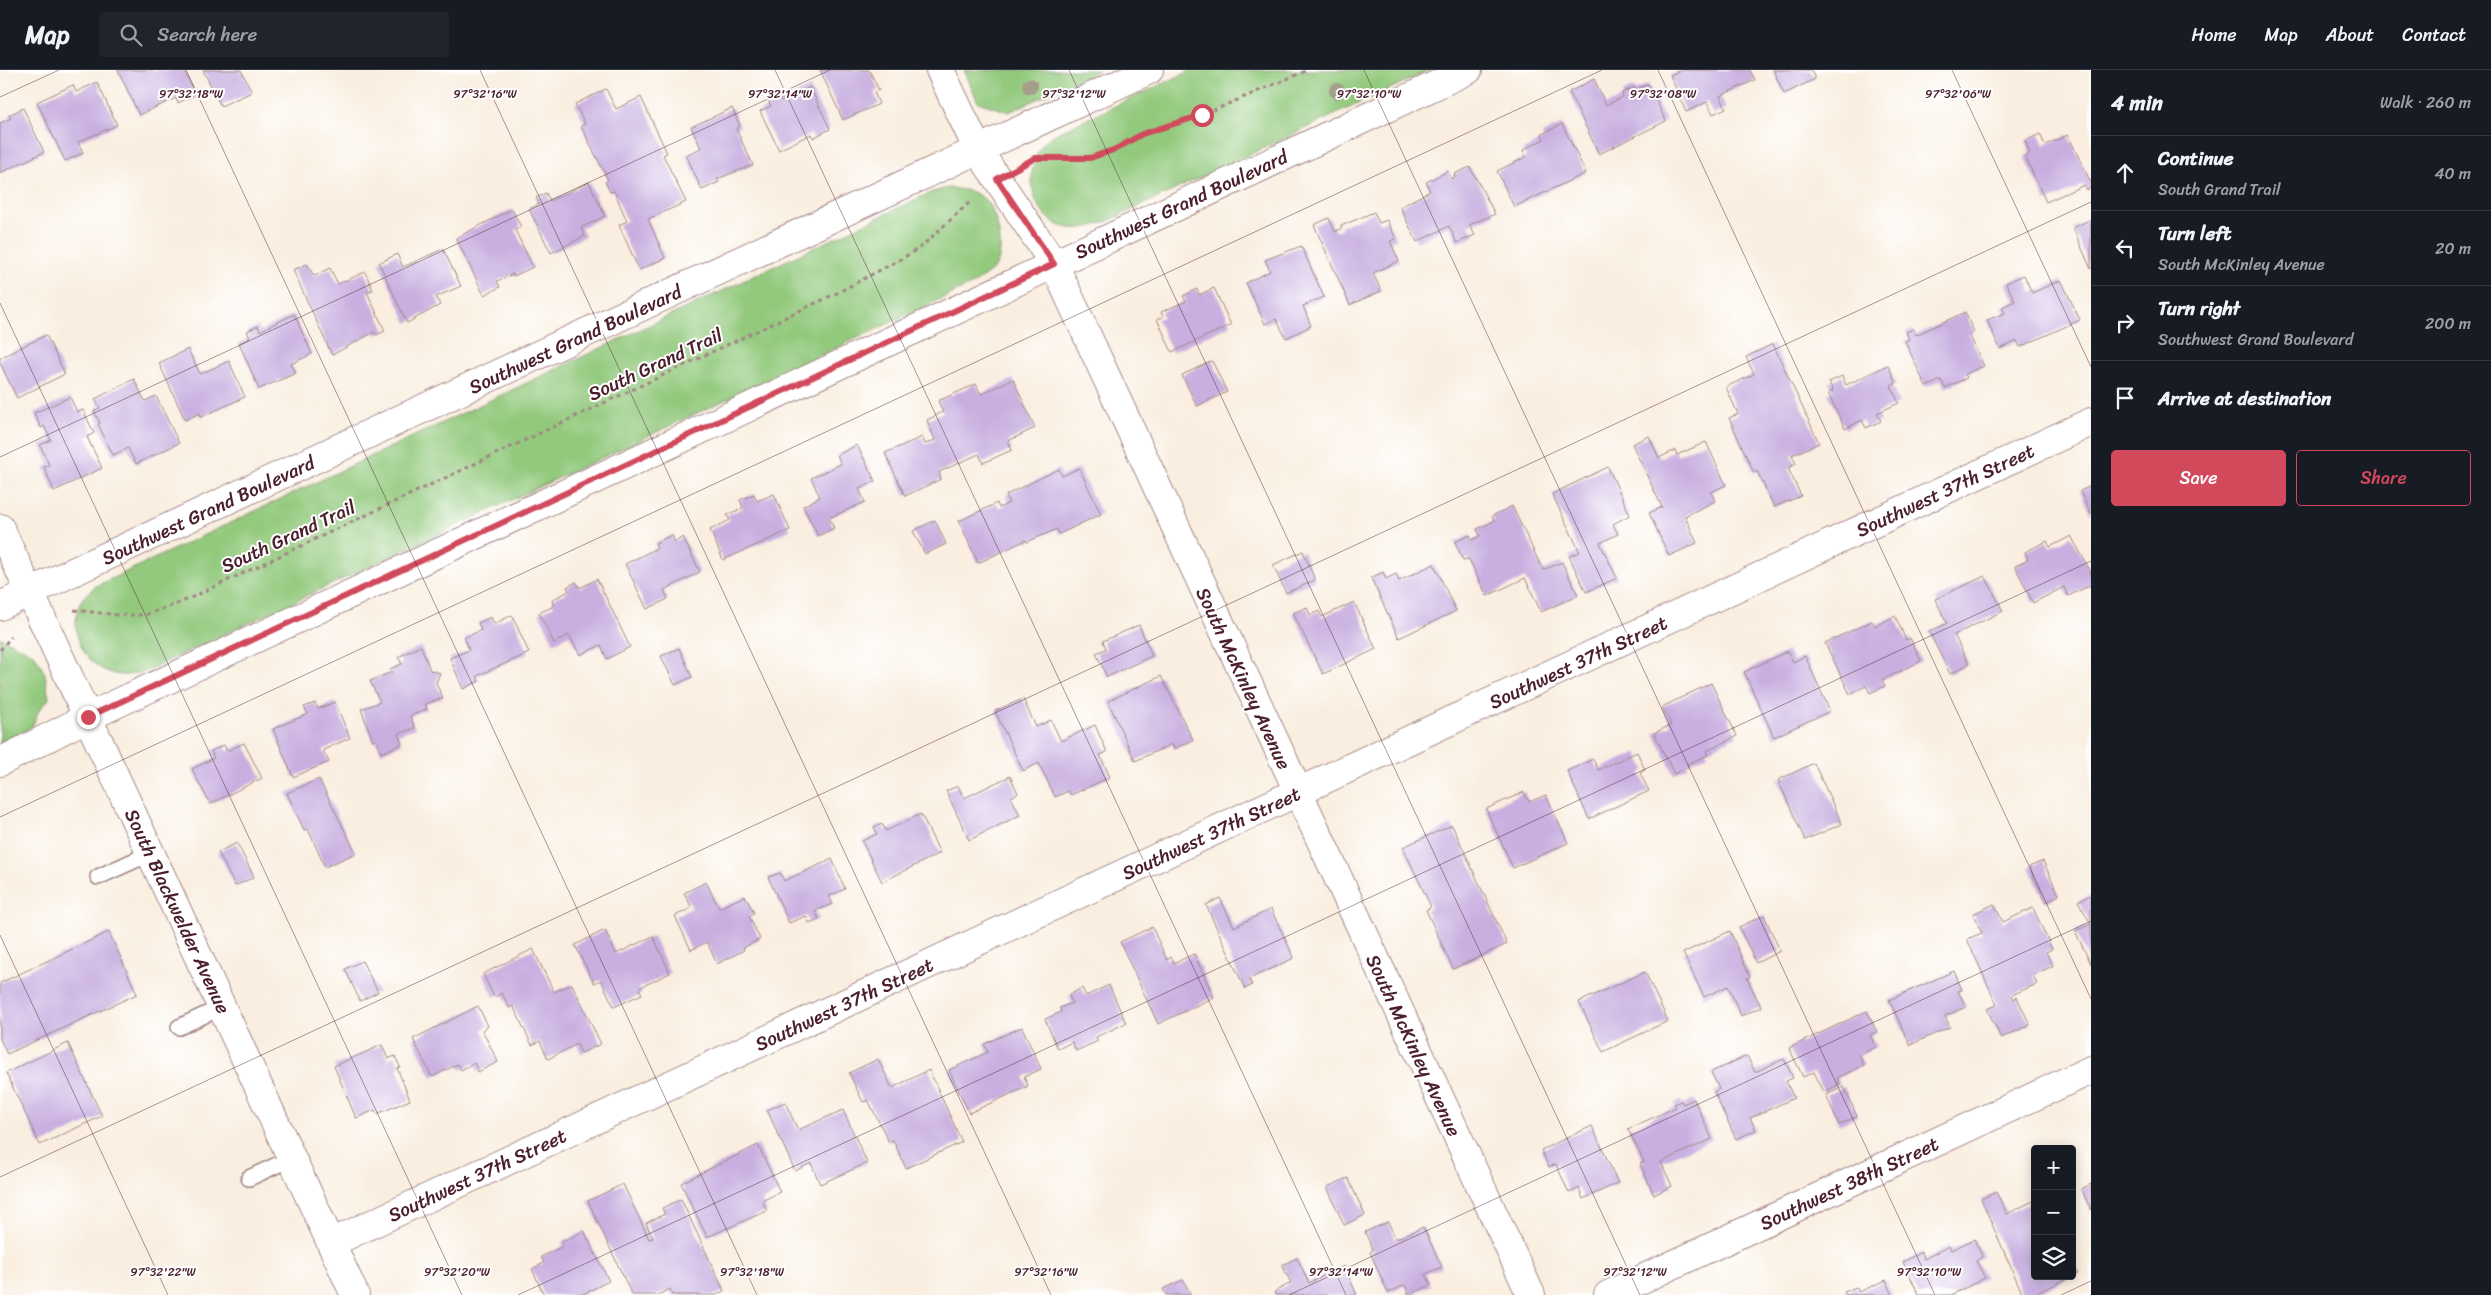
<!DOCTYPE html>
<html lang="en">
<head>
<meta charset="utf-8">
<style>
	:root { --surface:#171b24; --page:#20242c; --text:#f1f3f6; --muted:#9ea1a6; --line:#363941; --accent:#d1495b }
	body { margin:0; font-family:Sriracha,sans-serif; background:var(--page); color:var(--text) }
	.controls { position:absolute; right:15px; bottom:15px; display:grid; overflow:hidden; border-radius:5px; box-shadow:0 2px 12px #0003 }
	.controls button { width:45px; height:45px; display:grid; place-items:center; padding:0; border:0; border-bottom:1px solid var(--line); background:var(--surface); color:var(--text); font:25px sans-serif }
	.stop { position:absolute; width:15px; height:15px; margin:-11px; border:4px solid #d1495b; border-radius:50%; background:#fff }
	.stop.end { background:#d1495b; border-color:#fff; box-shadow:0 1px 5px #0008 }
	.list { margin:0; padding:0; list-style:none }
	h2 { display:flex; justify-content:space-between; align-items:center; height:65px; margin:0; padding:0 20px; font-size:21px }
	h2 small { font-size:16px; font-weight:400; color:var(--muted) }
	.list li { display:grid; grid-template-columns:32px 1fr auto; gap:15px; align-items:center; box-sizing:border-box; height:75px; padding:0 20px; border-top:1px solid var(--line) }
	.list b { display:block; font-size:19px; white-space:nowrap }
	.list p { margin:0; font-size:16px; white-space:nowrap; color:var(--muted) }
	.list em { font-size:16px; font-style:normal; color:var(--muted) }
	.actions { display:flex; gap:10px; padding:15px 20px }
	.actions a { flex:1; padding:11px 0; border:1px solid var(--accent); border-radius:5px; text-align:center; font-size:18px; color:var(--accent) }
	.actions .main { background:var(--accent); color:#fff }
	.icon { flex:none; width:28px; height:28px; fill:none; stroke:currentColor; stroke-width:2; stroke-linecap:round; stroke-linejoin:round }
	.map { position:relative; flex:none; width:2091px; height:1225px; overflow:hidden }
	header { display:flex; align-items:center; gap:30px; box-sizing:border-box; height:70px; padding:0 25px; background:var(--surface); border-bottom:1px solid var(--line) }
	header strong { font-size:24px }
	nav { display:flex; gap:28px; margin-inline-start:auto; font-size:18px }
	.search { width:350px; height:45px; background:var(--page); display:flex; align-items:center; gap:12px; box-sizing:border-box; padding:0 18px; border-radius:5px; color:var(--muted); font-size:19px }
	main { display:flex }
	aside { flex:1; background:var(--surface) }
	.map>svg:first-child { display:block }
	.green { fill:#92c97c; stroke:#6e7454 }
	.building { fill:#c8afe0 }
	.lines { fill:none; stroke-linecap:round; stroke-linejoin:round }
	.service-casing { stroke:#a28685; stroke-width:18 }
	.minor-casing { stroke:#a28685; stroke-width:30 }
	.tertiary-casing { stroke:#a28685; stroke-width:30 }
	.path { stroke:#a28685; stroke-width:3; stroke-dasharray:4 4; stroke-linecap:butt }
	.service { stroke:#fff; stroke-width:15 }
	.minor { stroke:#fff; stroke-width:28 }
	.tertiary { stroke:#fff; stroke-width:28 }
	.tree { fill:#a69d8b }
	.route { stroke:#d1495b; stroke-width:6 }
	.ticks { fill:none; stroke:#4a1f2b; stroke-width:1; stroke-opacity:0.45 }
	.labels { text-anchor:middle; stroke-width:4; stroke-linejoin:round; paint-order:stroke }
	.street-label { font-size:19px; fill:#4a1f2b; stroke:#fff }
	.ticks-label { font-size:12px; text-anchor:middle; fill:#4a1f2b; stroke:#fff; stroke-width:4; stroke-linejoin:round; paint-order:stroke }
</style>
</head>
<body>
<header>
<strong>Map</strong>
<div class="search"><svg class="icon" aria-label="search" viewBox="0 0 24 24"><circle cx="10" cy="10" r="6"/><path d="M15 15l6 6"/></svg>Search here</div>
<nav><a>Home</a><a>Map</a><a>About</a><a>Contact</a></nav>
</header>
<main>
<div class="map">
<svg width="2091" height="1225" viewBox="0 0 2091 1225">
	<rect width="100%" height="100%" fill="#fff"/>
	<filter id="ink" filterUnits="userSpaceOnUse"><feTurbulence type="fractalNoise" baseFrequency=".02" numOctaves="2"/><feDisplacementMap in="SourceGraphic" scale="10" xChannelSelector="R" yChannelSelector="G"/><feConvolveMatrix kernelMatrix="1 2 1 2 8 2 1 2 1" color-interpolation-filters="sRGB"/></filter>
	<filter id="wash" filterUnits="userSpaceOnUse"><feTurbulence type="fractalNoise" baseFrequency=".0096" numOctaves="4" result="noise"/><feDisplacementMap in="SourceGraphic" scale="20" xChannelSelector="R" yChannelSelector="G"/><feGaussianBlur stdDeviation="1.12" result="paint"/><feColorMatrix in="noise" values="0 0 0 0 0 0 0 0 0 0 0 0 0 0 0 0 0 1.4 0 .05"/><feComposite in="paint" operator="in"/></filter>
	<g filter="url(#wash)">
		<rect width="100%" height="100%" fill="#f9eedf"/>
		<g class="green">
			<polygon points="964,0 1100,0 1009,42 978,32"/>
			<path d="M1192,0H1430L1106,152C1091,157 1072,162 1057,154C1029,140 1025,99 1042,75C1045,70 1052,67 1057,63Z"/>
			<path d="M948,118C961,119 979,121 987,132C998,147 1005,179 996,196C992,202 981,208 975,213L144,602C137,603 128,606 121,605C86,601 67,564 80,533C83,526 90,521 96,516L932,122Z"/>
			<polygon points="0,567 35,585 45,604 49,629 39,640 32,657 0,674"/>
		</g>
		<g id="blocks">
			<g class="building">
				<polygon points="118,0 184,0 195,25 178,33 176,28 139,45"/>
				<polygon points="203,0 241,0 252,22 221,36"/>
				<polygon points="820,0 869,0 879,20 874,22 879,34 843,50"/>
				<polygon points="1681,0 1750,0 1755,10 1720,26 1726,38 1713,44 1707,32 1686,42 1670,5"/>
				<polygon points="1773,0 1811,0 1815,9 1784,24"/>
				<polygon points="1594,9 1606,35 1623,27 1622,23 1634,17 1635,20 1648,14 1666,51 1599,84 1569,22"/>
				<polygon points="97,12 117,55 78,72 83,83 65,91 37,32 73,15 76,22"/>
				<polygon points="810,17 830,59 813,68 811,64 779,80 760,41 771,36 767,28 777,24 781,31"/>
				<polygon points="606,19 616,39 641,27 667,83 663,85 686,132 648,149 665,188 639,200 619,155 627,151 614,121 610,122 605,112 608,110 581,56 585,54 575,34"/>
				<polygon points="23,38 44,82 0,103 0,53 11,48 9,45"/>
				<polygon points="732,38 740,56 736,59 753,95 717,109 719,112 702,120 686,85 701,78 691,57"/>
				<polygon points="1562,54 1586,103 1514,137 1497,101 1526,87 1523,80 1544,69 1542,64"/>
				<polygon points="2040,64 2045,75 2068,65 2091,113 2091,118 2086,120 2084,115 2046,132 2025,86 2030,83 2025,71"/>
				<polygon points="1470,97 1495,144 1469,155 1475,165 1457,173 1449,156 1417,172 1400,137 1430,121 1426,112 1448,101 1451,109 1455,107 1454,104"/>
				<polygon points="589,112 605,146 581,158 585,166 551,183 529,139 539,134 536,128 546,123 550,131"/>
				<polygon points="512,139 521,157 515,160 533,197 514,206 513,204 497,211 500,217 484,225 456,168"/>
				<polygon points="1374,142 1379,153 1387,150 1396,169 1390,171 1399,191 1373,203 1381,221 1350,235 1314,155 1329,148 1335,162 1342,158 1341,156"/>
				<polygon points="2091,149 2091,199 2073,158"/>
				<polygon points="1301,176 1324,227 1303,236 1311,256 1286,268 1276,249 1265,254 1246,213 1270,201 1265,190"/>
				<polygon points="443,179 461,216 436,227 440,235 407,253 379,193 397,184 403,197"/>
				<polygon points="307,194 314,206 330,198 338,214 365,202 373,220 367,222 385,261 376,265 374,262 332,285 293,200"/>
				<polygon points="2024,205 2032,223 2061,210 2080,250 2020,277 2017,271 2000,279 1987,250 2005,243 2002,237 2015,231 2006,213"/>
				<polygon points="1214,218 1231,255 1172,282 1157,249 1163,247 1161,242 1186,231 1183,226 1197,219 1199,225"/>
				<polygon points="1965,242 1974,262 1969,264 1984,296 1965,304 1967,308 1945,318 1941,310 1926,317 1905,271 1909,269 1906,262 1913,259 1916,265"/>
				<polygon points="294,244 312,284 291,294 296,303 259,319 239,273 250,268 247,261 258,256 260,261"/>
				<polygon points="46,265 65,304 17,328 0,293 0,288"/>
				<polygon points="1773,274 1819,373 1792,385 1796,394 1788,398 1801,426 1774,437 1757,401 1754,403 1729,348 1738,344 1726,317 1754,304 1746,287"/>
				<polygon points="188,279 200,304 229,291 245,327 201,347 200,343 185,350 159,293"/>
				<polygon points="1212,291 1227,322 1197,336 1182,305"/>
				<polygon points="1888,295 1896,314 1891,316 1899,333 1877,343 1881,351 1866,358 1862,350 1845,359 1828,323 1833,321 1829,312 1842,306 1846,315"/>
				<polygon points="134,309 145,331 156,326 179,373 136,394 128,378 113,385 98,354 100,353 94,341 100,338 95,329"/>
				<polygon points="1013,309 1035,358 1008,371 1012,380 983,393 979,384 939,402 941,409 905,426 885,383 922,367 925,374 935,370 927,350 943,342 938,331 976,314 981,324"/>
				<polygon points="70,327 77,342 83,340 94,363 87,367 102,398 54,421 44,397 49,395 40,375 51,370 44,356 41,358 34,343"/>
				<polygon points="1649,366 1659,388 1675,380 1677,385 1706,372 1726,415 1711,422 1715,431 1685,446 1697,473 1669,486 1649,443 1662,437 1632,374"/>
				<polygon points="857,375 875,411 859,419 865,432 829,448 834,458 818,466 803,436 820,427 811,408 841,394 837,385"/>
				<polygon points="1608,397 1630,445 1613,454 1618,464 1600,473 1617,508 1586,522 1569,486 1580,482 1552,424"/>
				<polygon points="1079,398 1101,444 1059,464 1057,459 1027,472 1026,470 978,493 959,451 997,433 999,438 1009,433 1006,425 1059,399 1062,406"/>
				<polygon points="2091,416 2091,445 2080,421"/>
				<polygon points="754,424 757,431 774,424 790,460 723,490 710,460 730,450 727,445 743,438 740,430"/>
				<polygon points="1512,436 1543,500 1562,492 1578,525 1541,542 1525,508 1487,526 1469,489 1463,490 1455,472 1470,465 1472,470 1480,466 1477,459 1494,451 1492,446"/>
				<polygon points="935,450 946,474 925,484 913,461"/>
				<polygon points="672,465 675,472 683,467 700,502 664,520 668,529 647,539 625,494 657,478 655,473"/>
				<polygon points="2071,466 2091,502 2091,515 2068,526 2064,517 2033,533 2015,496 2028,490 2025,482 2047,471 2050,477"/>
				<polygon points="1303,481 1315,510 1286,523 1273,495"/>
				<polygon points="1434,494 1456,541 1399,568 1371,508 1383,502 1386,509 1396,504 1399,511"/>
				<polygon points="1985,506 2003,541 1954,565 1969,594 1950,604 1929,562 1947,553 1935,529"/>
				<polygon points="597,509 630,577 607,589 601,575 580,585 569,565 554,573 539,543 554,536 552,530 569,521 567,517 576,512 580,518"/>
				<polygon points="1354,532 1376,579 1323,604 1293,543 1307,537 1310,545 1319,541 1322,547"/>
				<polygon points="512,545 529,583 477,606 479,611 463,619 450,588 469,580 464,568 481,560 478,553 491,547 494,554"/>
				<polygon points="1895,546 1906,570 1910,568 1921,591 1882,610 1885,616 1870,623 1866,616 1850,624 1825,573 1872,551 1875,556"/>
				<polygon points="1139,555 1152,586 1107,607 1096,583 1106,579 1103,571"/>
				<polygon points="421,576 430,600 440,603 436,613 443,628 425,634 427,639 410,646 415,658 398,664 402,674 381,683 376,670 373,671 361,639 380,632 370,611 392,602 390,599 402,594 398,587"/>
				<polygon points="679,578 692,607 675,615 661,586"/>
				<polygon points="1788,581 1793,592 1805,586 1830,641 1774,667 1744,602"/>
				<polygon points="1161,606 1193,670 1174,679 1172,674 1135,691 1108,631"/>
				<polygon points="1711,613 1737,666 1706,681 1708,685 1687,694 1688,697 1674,704 1654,663 1671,655 1662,637"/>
				<polygon points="1023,629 1036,657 1051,650 1061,671 1095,655 1107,682 1100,685 1110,707 1071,725 1068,721 1055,727 1039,693 1023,701 995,641"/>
				<polygon points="335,632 350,668 323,680 329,692 293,707 273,659 308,644 304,637 315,633 318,639"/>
				<polygon points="244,673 262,708 210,734 192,699 214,688 211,681 224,675 227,681"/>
				<polygon points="1637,682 1645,700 1640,703 1649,721 1589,749 1567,701 1593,689 1598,700"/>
				<polygon points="1814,693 1842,754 1805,770 1778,710"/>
				<polygon points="1010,706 1018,723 1011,727 1020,745 969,770 946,721 958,716 964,728"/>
				<polygon points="319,709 356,783 325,797 308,759 304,760 287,723"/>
				<polygon points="1524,722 1529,732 1546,725 1568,773 1513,798 1486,739"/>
				<polygon points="921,744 940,783 882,812 862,771 877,764 874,757 882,754 886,761"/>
				<polygon points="1452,755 1507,874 1453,899 1426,840 1431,837 1403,777"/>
				<polygon points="237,773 254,807 235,816 218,782"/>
				<polygon points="832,789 845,819 829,826 833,834 815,841 819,849 809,853 806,846 789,853 768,807 780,803 784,811"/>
				<polygon points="2043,791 2059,825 2046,832 2029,797"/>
				<polygon points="706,812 719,838 745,826 754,843 749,846 760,869 743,878 744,880 717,894 707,872 691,880 675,846 692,838 684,823"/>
				<polygon points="2091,825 2091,894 2075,861 2091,854 2078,831"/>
				<polygon points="1220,828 1234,857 1271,839 1294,888 1249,909 1252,915 1245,919 1206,835"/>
				<polygon points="1994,834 2003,852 2033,838 2052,879 2046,882 2053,896 2033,905 2037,914 2012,925 2014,929 2017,927 2030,955 2001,968 1987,939 1997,935 1967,869 1982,863 1973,844"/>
				<polygon points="1764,845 1780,881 1756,893 1739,857"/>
				<polygon points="1152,857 1167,890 1171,887 1174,893 1194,884 1214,927 1158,954 1120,872"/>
				<polygon points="605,860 616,884 653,866 670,903 639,918 642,924 614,937 601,910 594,913 575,875"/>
				<polygon points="1730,861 1750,907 1747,908 1761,937 1741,946 1728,916 1704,927 1683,883"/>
				<polygon points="109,862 137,924 7,984 0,969 0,913"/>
				<polygon points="533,879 554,922 572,914 601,974 581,983 577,974 548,989 540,971 532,975 513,936 509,938 502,923 494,927 483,904"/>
				<polygon points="362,891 378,922 360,931 345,899"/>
				<polygon points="1954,901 1962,920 1958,921 1966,937 1945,946 1950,957 1910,975 1889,930"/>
				<polygon points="1645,902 1668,951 1603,982 1579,932"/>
				<polygon points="1109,915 1126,953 1096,967 1098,971 1076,981 1072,972 1058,979 1045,949 1061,942 1060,938 1072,933 1069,925 1082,918 1086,926"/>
				<polygon points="478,936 488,956 482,960 498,992 478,1002 474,993 461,1000 458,994 432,1007 413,969"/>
				<polygon points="1867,941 1877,962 1870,965 1876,977 1859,985 1864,995 1837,1008 1840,1014 1824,1022 1814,1002 1803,1007 1789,978"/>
				<polygon points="1022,957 1041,999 1024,1007 1028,1016 969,1043 949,1000 988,982 984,974"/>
				<polygon points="68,973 102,1046 40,1075 6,1003"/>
				<polygon points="382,975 388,989 395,986 400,997 397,998 410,1030 377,1044 375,1040 356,1048 334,996"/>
				<polygon points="1747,986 1755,1002 1784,989 1793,1008 1786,1011 1794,1028 1750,1048 1756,1060 1736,1069 1714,1022 1719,1019 1711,1002"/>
				<polygon points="878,989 892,1018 929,1000 962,1072 906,1098 893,1070 889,1072 868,1030 863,1032 849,1003"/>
				<polygon points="1844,1017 1857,1046 1839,1055 1826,1025"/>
				<polygon points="1694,1029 1712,1069 1661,1092 1672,1116 1654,1125 1640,1093 1644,1092 1628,1059 1676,1037 1674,1034 1681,1031 1683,1034"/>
				<polygon points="785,1032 798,1060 843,1040 867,1093 820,1114 811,1093 795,1101 767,1040"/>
				<polygon points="1592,1056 1618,1113 1583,1129 1579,1118 1569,1123 1556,1094 1549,1097 1541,1080"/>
				<polygon points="758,1075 780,1122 762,1131 767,1141 707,1167 681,1113"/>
				<polygon points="1348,1108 1365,1145 1344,1155 1327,1117"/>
				<polygon points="623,1114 649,1169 653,1168 646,1153 665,1144 662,1138 681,1129 724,1221 716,1225 672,1225 670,1219 658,1225 632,1225 588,1131"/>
				<polygon points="2091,1114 2091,1140 2081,1119"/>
				<polygon points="1996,1122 2007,1144 2035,1130 2035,1206 2072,1206 2072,1192 2078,1204 2032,1225 2023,1225 1981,1129"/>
				<polygon points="1388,1152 1396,1169 1423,1157 1442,1197 1426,1204 1431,1215 1409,1225 1405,1215 1388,1223 1370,1182 1373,1180 1365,1162"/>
				<polygon points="584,1161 609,1211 581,1225 544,1225 532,1199 544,1193 541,1187 563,1176 562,1172"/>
				<polygon points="1974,1169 1983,1187 1976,1191 1985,1208 1951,1225 1919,1225 1903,1192 1921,1182 1924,1189 1949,1176 1951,1180"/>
				<polygon points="1297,1188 1309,1213 1344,1196 1357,1225 1276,1225 1274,1222 1291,1213 1282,1195"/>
				<polygon points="1183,1210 1191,1225 1166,1225 1163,1219"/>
				<polygon points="1886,1210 1893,1225 1846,1225 1844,1222 1856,1217 1859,1222"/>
			</g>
		</g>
	</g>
	<g filter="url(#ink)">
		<use href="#blocks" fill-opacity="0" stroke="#a28685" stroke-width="1"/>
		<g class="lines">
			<defs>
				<g id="service">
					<polyline points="98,807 151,783"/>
					<polyline points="179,957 222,937"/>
					<polyline points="249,1108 292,1088"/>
				</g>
				<g id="minor">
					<polyline points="940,0 978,80 1054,194 1531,1225"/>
					<polyline points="331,1173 2091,352"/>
					<polyline points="1608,1225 2091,1000"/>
				</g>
				<g id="tertiary">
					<polyline points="0,458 355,1225"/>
					<polyline points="0,536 1149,0"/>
					<polyline points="0,692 88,647 1468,0"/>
				</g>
			</defs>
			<use href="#service" class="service-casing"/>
			<use href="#minor" class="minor-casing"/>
			<use href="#tertiary" class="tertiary-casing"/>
			<g class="path">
				<polyline points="1038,88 1090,88 1116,79 1143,64 1202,45 1308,0"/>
				<polyline points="74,540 118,545 145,545 182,532 835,224 903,188 922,176 972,130"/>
				<polyline points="0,580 11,567"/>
			</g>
			<use href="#service" class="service"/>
			<use href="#minor" class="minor"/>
			<use href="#tertiary" class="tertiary"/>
		</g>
		<g class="tree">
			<circle cx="1030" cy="16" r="8"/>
			<circle cx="1337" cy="21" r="8"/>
		</g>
	</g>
	<g class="lines" filter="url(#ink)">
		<polyline class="route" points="88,647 1054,194 997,109 1035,88 1090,88 1116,79 1142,64 1202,45"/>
	</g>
	<path class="ticks" d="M186,0L757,1225M480,0L1051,1225M775,0L1346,1225M1069,0L1640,1225M1364,0L1935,1225M1658,0L2091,929M1952,0L2091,297M0,27L59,0M0,233L462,1225M0,387L830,0M0,747L1602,0M0,865L168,1225M0,1107L2091,132M518,1225L2091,491M1289,1225L2091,851M2061,1225L2091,1211"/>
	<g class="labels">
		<g class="street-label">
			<text transform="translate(1181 134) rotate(-25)" y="7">Southwest Grand Boulevard</text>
			<text transform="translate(575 269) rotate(-25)" y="7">Southwest Grand Boulevard</text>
			<text transform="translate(655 294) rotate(-25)" y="7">South Grand Trail</text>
			<text transform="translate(1945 420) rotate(-25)" y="7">Southwest 37th Street</text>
			<text transform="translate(208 440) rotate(-25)" y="7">Southwest Grand Boulevard</text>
			<text transform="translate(288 466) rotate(-25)" y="7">South Grand Trail</text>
			<text transform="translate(1578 592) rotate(-25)" y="7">Southwest 37th Street</text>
			<text transform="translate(1244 608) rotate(65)" y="7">South McKinley Avenue</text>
			<text transform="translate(1211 763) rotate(-25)" y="7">Southwest 37th Street</text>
			<text transform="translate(178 841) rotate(65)" y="7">South Blackwelder Avenue</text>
			<text transform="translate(844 934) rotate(-25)" y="7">Southwest 37th Street</text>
			<text transform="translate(1414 975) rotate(65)" y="7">South McKinley Avenue</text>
			<text transform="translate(477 1105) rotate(-25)" y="7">Southwest 37th Street</text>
			<text transform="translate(1849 1113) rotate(-25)" y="7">Southwest 38th Street</text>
		</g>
	</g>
	<g class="ticks-label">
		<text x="191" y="28">97°32'18"W</text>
		<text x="485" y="28">97°32'16"W</text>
		<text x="1074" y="28">97°32'12"W</text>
		<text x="1663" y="28">97°32'08"W</text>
		<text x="1958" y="28">97°32'06"W</text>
		<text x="780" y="28">97°32'14"W</text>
		<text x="1369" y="28">97°32'10"W</text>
		<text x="163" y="1206">97°32'22"W</text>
		<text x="457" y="1206">97°32'20"W</text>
		<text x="752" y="1206">97°32'18"W</text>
		<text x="1046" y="1206">97°32'16"W</text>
		<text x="1341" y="1206">97°32'14"W</text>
		<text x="1635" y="1206">97°32'12"W</text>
		<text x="1929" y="1206">97°32'10"W</text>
	</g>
</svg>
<div class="controls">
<button>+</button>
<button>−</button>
<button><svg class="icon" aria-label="layers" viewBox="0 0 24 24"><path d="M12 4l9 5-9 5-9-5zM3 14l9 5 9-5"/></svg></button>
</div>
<div class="stop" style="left:1202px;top:45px"></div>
<div class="stop end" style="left:88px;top:647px"></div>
</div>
<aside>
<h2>4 min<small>Walk · 260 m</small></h2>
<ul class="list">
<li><svg class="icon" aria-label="ahead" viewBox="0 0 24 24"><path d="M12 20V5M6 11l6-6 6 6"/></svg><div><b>Continue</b><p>South Grand Trail</p></div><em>40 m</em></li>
<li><svg class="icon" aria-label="left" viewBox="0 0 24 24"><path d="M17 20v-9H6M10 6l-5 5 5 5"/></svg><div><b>Turn left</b><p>South McKinley Avenue</p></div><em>20 m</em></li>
<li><svg class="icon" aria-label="right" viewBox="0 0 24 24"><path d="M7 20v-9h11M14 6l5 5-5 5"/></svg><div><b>Turn right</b><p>Southwest Grand Boulevard</p></div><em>200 m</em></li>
<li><svg class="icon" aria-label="arrive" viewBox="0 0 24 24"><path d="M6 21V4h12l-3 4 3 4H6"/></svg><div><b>Arrive at destination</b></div></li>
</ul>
<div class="actions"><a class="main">Save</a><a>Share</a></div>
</aside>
</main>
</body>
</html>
